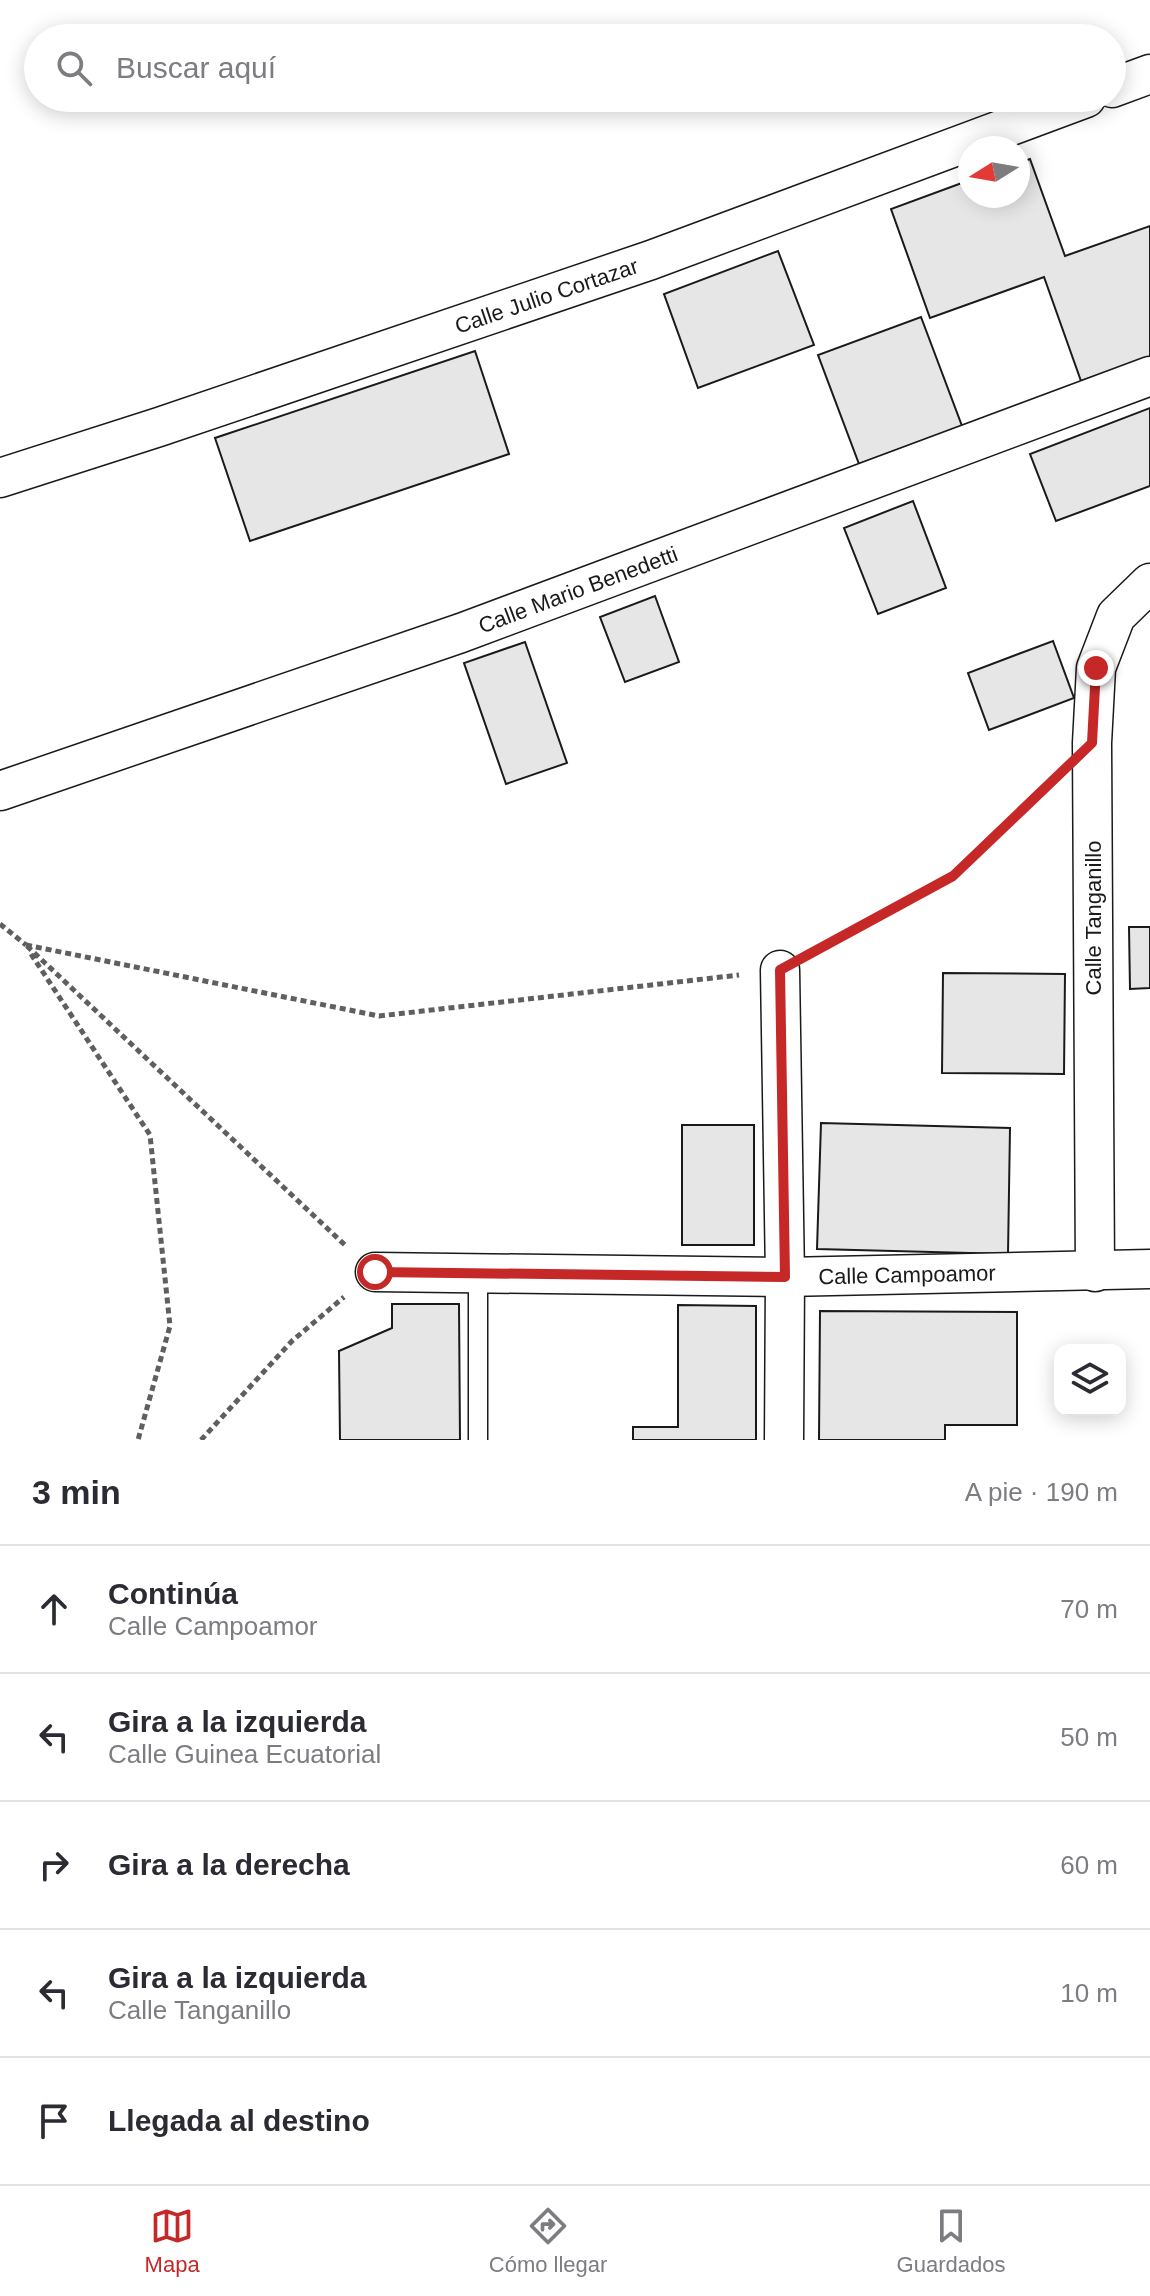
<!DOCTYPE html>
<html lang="es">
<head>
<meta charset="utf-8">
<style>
	:root { --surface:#fff; --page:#f7f7f7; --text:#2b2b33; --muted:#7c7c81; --line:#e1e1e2; --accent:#c62828 }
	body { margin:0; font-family:Helvetica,sans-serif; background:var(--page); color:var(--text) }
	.controls { position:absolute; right:24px; bottom:24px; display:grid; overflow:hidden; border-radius:16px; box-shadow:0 4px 20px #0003 }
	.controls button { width:72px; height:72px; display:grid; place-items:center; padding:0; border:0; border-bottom:2px solid var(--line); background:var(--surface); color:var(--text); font:40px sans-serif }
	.compass { position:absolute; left:958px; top:136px; width:72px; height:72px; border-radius:50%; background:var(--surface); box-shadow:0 4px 20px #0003; rotate:259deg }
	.stop { position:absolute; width:24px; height:24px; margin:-18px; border:6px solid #c62828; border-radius:50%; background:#fff }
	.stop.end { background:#c62828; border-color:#fff; box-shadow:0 2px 8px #0008 }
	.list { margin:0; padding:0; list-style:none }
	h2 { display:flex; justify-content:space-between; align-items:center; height:104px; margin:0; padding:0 32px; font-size:34px }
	h2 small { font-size:26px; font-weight:400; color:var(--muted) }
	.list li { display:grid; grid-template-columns:52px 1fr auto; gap:24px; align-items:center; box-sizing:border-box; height:128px; padding:0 32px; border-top:2px solid var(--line) }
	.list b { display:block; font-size:30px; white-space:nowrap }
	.list p { margin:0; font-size:26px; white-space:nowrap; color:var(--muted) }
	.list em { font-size:26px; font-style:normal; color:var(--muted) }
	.icon { flex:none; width:44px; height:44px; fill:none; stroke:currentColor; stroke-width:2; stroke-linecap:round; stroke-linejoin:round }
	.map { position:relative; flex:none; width:1150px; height:1440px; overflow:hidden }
	.search { position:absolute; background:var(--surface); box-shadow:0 4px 20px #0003; left:24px; right:24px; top:24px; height:88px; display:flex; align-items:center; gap:20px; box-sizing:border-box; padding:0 28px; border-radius:44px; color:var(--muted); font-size:30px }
	.sheet { height:744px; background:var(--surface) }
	nav { display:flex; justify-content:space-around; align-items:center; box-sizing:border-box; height:112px; border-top:2px solid var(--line); background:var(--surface); font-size:22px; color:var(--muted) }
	nav a { display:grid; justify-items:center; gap:4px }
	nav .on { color:var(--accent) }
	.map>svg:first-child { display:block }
	.building { fill:#e6e6e6; stroke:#1a1a1a; stroke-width:2 }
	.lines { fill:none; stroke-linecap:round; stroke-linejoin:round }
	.lane-casing { stroke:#1a1a1a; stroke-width:21 }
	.street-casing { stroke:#1a1a1a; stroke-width:41 }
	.path { stroke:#5f5f5f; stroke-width:5; stroke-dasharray:6 4; stroke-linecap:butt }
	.lane { stroke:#fff; stroke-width:18 }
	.street { stroke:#fff; stroke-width:38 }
	.route { stroke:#c62828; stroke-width:10 }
	.labels { text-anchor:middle; stroke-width:6; stroke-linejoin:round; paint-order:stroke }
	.street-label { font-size:22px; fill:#1a1a1a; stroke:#fff }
</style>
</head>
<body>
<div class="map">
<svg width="1150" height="1440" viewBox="0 0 1150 1440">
	<rect width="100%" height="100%" fill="#fff"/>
	<g class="building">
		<polygon points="1030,159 1065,256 1150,226 1150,357 1081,381 1044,277 930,318 891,209 970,180 970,196 1018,196 1018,163"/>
		<polygon points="778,251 814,345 698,388 664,294"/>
		<polygon points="921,317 962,426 859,464 818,355"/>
		<polygon points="475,351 509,454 250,541 215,438"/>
		<polygon points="1150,408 1150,486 1056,521 1030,454"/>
		<polygon points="913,501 946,588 878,614 844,528"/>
		<polygon points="655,596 679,662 625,682 600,617"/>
		<polygon points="1053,641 1074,698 989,730 968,673"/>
		<polygon points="525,642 567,763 506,784 464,663"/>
		<polygon points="1129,927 1150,927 1150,988 1130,989"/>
		<polygon points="943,973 1065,974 1064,1074 942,1073"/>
		<polygon points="821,1123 1010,1128 1008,1254 817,1249"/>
		<rect x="682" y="1125" width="72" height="120"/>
		<polygon points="392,1304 459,1304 460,1440 340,1440 339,1351 392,1328"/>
		<polygon points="678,1305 756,1306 756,1440 633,1440 633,1427 678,1427"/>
		<polygon points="820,1311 1017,1312 1017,1425 945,1425 945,1440 819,1440"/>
	</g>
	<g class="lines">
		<defs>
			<polyline id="lane" points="478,1440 478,1273"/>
			<g id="street">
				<polyline points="1112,88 1150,74"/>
				<path id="s1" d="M0,478L159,427L651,260L1086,98"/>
				<path id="s2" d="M0,791L461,633L1150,376"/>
				<polyline points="780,970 785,1277 784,1440"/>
				<path id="s3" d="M375,1272L785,1277L1150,1269"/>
				<polyline points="1095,1272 1092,743 1096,668 1116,616 1150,583"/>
			</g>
		</defs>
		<use href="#lane" class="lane-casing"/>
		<use href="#street" class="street-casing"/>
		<g class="path">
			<polyline points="0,924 26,945"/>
			<polyline points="26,945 379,1016 739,975"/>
			<polyline points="27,946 346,1246"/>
			<polyline points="813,952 953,876 1053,781"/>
			<polyline points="31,954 150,1135 170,1326 138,1440"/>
			<polyline points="201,1440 292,1341 344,1297"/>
		</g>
		<use href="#lane" class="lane"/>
		<use href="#street" class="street"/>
	</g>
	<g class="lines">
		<polyline class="route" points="375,1272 785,1277 780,970 953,876 1092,743 1096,668"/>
	</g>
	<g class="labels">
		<g class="street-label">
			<text dy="8" stroke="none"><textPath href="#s1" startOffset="576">Calle Julio Cortazar</textPath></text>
			<text dy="8" stroke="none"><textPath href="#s2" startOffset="612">Calle Mario Benedetti</textPath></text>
			<text transform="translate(1093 918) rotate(-90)" y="8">Calle Tanganillo</text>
			<text dy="8" stroke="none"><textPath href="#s3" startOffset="532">Calle Campoamor</textPath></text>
		</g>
	</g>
</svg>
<div class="controls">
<button><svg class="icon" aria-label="layers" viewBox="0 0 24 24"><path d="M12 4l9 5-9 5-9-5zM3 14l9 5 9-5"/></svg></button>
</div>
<svg class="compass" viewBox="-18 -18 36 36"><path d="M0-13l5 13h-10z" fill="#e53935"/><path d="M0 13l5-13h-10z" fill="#7c7c81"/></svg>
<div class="stop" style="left:375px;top:1272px"></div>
<div class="stop end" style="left:1096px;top:668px"></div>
<div class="search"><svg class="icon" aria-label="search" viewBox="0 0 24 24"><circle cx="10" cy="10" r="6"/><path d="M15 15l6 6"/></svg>Buscar aquí</div>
</div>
<section class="sheet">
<h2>3 min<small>A pie · 190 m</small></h2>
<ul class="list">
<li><svg class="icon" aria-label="ahead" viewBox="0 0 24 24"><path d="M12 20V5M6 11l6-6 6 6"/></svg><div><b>Continúa</b><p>Calle Campoamor</p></div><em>70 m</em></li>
<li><svg class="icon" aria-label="left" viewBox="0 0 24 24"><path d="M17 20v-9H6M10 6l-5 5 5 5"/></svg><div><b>Gira a la izquierda</b><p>Calle Guinea Ecuatorial</p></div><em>50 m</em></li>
<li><svg class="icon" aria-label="right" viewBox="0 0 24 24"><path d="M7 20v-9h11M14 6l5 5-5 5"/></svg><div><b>Gira a la derecha</b></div><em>60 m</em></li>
<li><svg class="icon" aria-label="left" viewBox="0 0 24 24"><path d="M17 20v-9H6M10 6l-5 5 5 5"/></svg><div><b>Gira a la izquierda</b><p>Calle Tanganillo</p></div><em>10 m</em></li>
<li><svg class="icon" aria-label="arrive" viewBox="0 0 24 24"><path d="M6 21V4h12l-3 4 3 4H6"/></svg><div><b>Llegada al destino</b></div></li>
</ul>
</section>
<nav>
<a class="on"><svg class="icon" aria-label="map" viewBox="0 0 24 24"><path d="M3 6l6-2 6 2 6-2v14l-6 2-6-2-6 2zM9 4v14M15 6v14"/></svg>Mapa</a>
<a><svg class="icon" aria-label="directions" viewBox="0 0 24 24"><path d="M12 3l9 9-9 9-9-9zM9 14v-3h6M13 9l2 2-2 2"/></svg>Cómo llegar</a>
<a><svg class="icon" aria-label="saved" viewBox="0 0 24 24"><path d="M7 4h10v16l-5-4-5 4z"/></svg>Guardados</a>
</nav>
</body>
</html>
